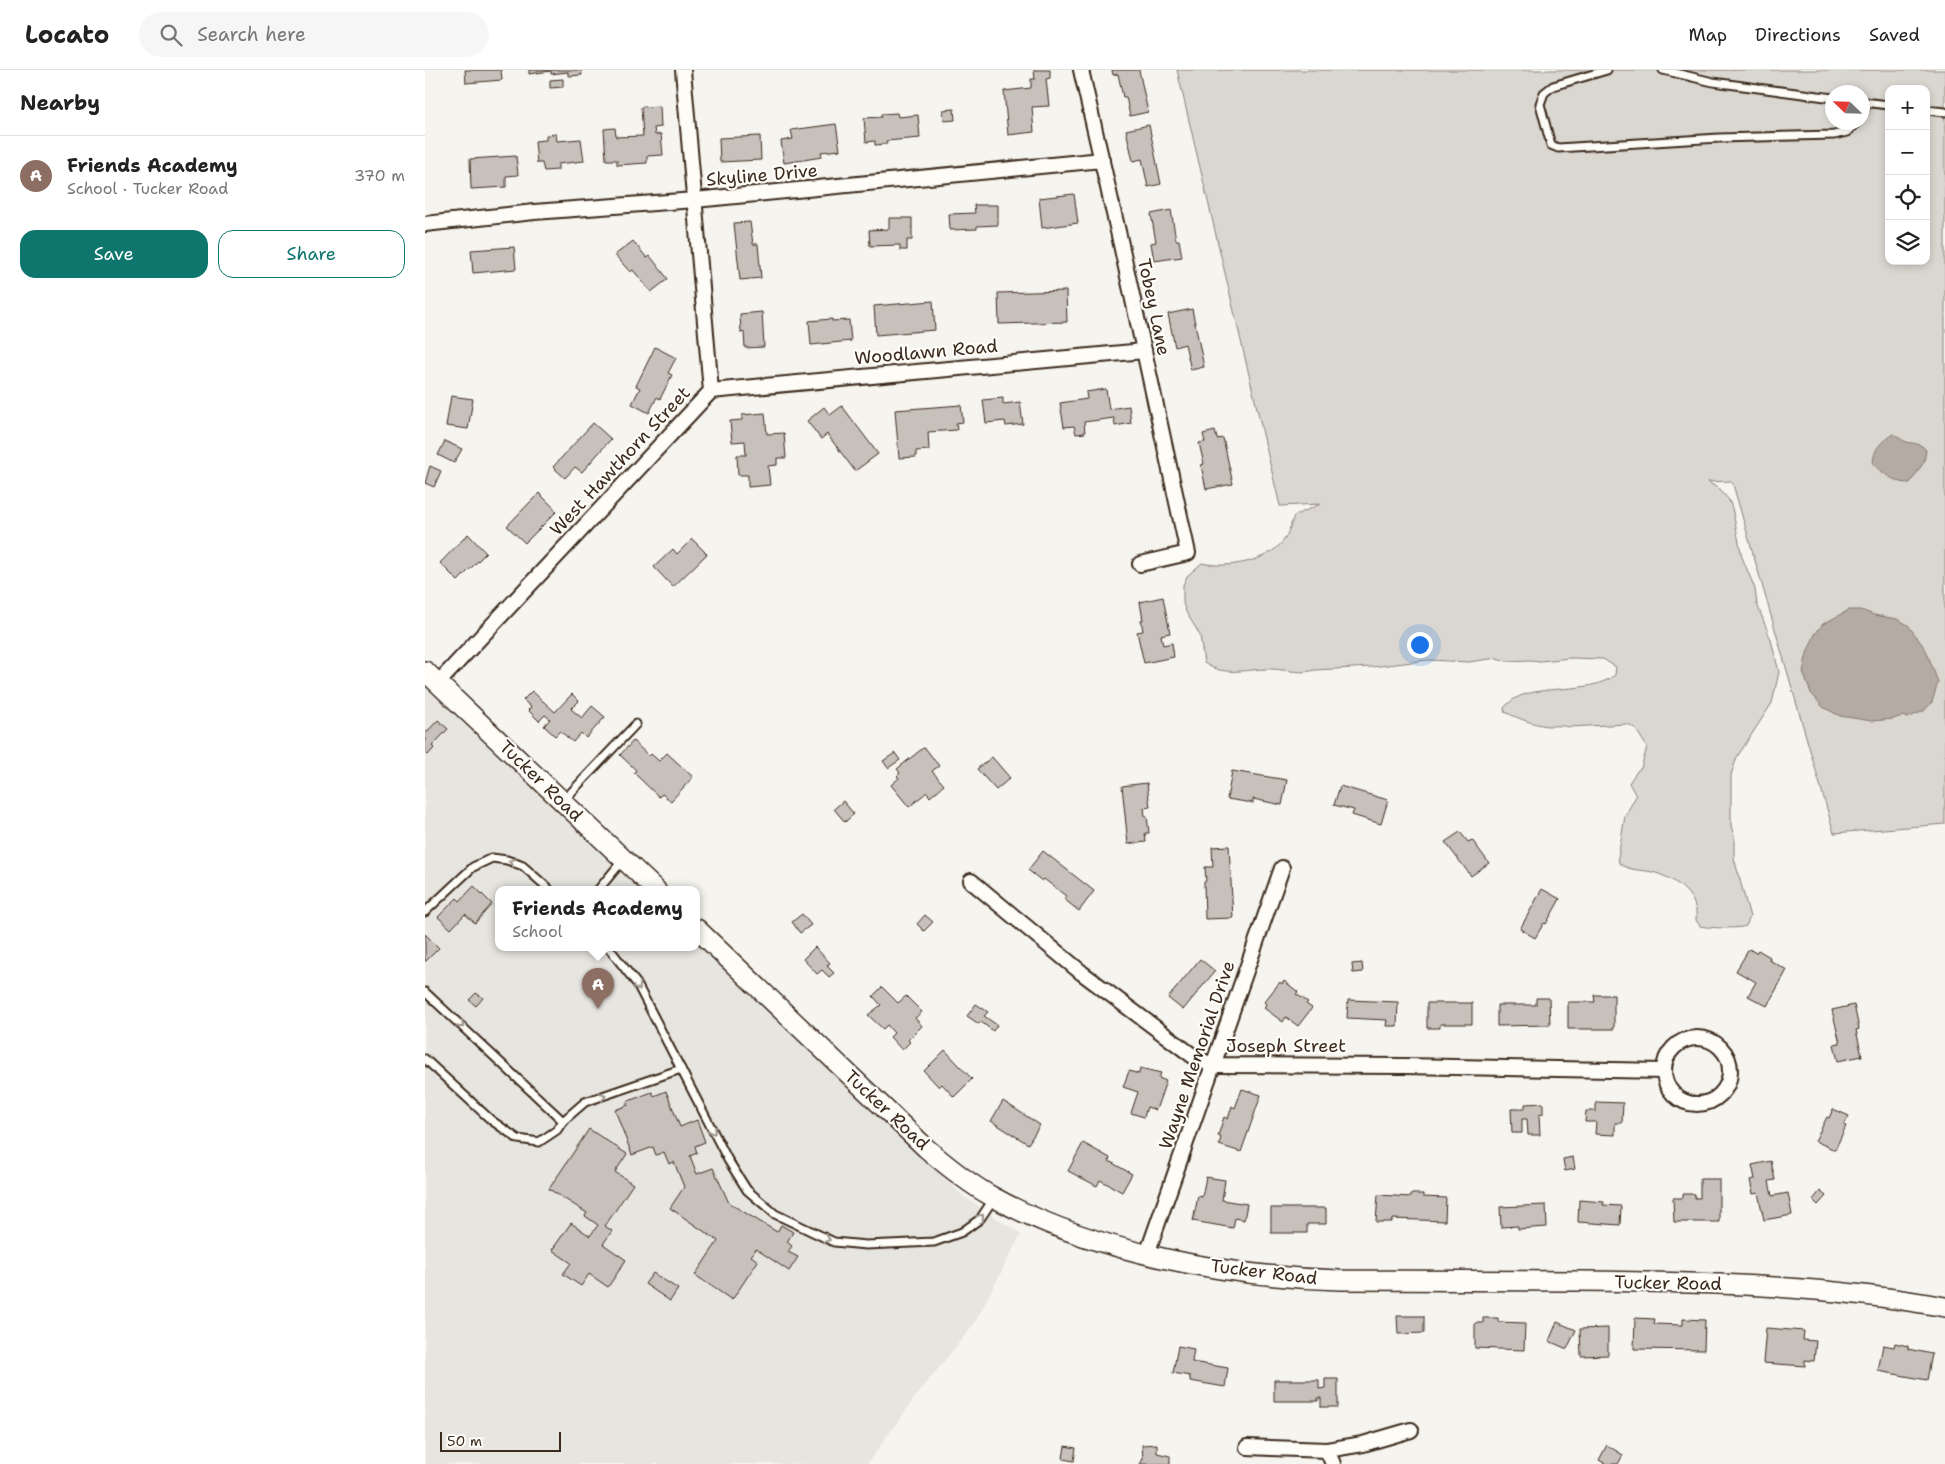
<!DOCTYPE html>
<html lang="en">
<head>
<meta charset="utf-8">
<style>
	:root { --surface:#fff; --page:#f6f6f6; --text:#222; --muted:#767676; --line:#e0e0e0; --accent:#0f766e }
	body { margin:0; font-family:"Shantell Sans",sans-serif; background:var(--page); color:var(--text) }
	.controls { position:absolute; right:15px; top:15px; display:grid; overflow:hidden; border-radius:10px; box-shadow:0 2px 8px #0003 }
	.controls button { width:45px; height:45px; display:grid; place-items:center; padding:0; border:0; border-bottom:1px solid var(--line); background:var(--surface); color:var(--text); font:25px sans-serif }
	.compass { position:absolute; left:1400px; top:15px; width:45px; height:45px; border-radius:50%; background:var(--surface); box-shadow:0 2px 8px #0003; rotate:293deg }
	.scale { position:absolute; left:15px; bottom:12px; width:121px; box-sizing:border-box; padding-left:5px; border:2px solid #3b2a1e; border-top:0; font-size:14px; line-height:18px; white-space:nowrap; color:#3b2a1e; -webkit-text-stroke:4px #fdfcf7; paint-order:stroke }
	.you { position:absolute; left:994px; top:574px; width:18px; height:18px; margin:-12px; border:4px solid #fff; border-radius:50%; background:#1a73e8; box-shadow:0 0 0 8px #1a73e833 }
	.badge { display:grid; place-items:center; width:32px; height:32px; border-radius:50%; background:var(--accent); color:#fff; font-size:16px; font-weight:700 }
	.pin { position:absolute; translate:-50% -41px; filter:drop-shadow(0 1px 2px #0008) }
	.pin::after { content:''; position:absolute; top:26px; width:18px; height:15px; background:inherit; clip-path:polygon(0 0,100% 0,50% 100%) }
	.popup { position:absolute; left:70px; top:816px; width:205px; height:65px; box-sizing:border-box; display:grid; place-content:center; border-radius:10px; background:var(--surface); filter:drop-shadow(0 1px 4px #0005); font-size:16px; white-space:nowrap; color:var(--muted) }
	.popup b { font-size:19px; color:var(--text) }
	.popup::after { content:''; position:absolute; left:50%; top:100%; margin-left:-10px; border:10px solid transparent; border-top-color:var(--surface) }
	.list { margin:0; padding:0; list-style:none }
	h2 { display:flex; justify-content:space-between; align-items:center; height:65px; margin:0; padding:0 20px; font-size:21px }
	h2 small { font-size:16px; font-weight:400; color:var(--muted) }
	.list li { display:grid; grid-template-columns:32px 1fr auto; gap:15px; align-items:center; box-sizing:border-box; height:80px; padding:0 20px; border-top:1px solid var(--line) }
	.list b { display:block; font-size:19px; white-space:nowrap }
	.list p { margin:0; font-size:16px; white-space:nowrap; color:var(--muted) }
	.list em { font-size:16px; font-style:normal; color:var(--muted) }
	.actions { display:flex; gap:10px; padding:15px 20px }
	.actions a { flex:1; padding:11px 0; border:1px solid var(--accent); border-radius:15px; text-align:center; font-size:18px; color:var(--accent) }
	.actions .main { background:var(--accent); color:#fff }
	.icon { flex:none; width:28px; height:28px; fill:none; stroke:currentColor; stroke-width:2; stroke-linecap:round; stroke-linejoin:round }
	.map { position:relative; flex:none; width:1520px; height:1394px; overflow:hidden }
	header { display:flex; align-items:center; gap:30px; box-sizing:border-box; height:70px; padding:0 25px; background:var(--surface); border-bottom:1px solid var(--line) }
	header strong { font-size:24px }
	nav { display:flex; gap:28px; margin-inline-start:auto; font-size:18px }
	.search { width:350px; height:45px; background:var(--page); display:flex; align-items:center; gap:12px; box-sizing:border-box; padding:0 18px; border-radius:28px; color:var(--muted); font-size:19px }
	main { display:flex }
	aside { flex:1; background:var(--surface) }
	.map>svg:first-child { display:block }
	.built { fill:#e7e5df }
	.green { fill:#dad6d0; stroke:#8a8077; fill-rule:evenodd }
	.water { fill:#b4aca4; stroke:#84786e }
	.building { fill:#c7c1bb; stroke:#3b2a1e }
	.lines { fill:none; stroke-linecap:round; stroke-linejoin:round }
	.service-casing { stroke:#3b2a1e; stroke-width:11 }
	.minor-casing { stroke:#3b2a1e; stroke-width:18 }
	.secondary-casing { stroke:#3b2a1e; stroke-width:22 }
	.service { stroke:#fdfcf7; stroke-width:7 }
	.minor { stroke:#fdfcf7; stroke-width:14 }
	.secondary { stroke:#fdfcf7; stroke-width:19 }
	.oneway { stroke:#9c938a }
	.labels { text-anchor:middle; stroke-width:4.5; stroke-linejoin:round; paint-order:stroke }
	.street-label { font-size:18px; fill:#3b2a1e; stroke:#fdfcf7 }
</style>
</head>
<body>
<header>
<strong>Locato</strong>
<div class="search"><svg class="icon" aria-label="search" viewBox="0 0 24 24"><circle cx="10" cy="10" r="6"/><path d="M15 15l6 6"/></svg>Search here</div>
<nav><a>Map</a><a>Directions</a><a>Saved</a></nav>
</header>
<main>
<aside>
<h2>Nearby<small></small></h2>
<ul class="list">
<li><span class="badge" style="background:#8d6e63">A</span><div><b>Friends Academy</b><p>School · Tucker Road</p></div><em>370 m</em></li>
</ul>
<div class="actions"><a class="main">Save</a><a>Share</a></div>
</aside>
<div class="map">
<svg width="1520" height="1394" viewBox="0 0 1520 1394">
	<rect width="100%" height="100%" fill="#f5f4ee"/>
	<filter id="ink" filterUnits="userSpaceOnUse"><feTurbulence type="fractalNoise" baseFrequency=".02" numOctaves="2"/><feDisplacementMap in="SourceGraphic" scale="10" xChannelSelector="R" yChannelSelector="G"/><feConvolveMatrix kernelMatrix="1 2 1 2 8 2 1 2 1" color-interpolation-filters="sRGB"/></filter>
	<g filter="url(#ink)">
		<polygon class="built" points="0,607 220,820 74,820 74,878 272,878 272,869 463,1050 537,1125 596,1164 549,1254 489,1329 442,1394 0,1394"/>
		<path class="green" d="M752,0H1520V754L1409,763L1307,411L1283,412L1294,419L1304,430L1307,438L1317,487L1330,519L1332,534L1346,570L1354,602L1347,633L1312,687L1306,705V756L1309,766V788L1325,847L1321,856C1314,859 1283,858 1275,856L1271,850C1274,826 1252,810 1231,803C1218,799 1205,802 1194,793L1193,787L1200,746L1211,726L1204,713L1212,701L1216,698L1222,677L1210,658L1202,654L1144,657C1136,655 1130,656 1123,656C1107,654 1095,649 1080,642L1079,638C1101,609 1161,628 1190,605L1191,597L1178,589L1146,588L1115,591L1106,590L1081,591L1072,588L1044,592L1003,590L947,597L890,600C877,604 862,600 848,599C824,598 800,608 779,593L775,565L761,542L758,533V515L762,506L777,493C800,499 843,492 858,471C863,465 866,454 869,446L895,434L855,436ZM1464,19H1501V191H1464ZM1408,22H1438V52H1408Z"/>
		<g class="water">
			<path d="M1468,364C1473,366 1475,369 1479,371C1488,375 1494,371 1501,380L1499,392L1485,413C1472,414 1457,403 1448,394C1448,380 1456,371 1468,364Z"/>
			<polygon points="1424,540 1436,540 1449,545 1472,549 1483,555 1501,580 1513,612 1507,632 1499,641 1482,648 1477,646 1468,649 1447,651 1415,646 1398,637 1386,623 1378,602 1382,583 1390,564 1398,554"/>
		</g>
		<g class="building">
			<polygon points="40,0 76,0 77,10 41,13"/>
			<polygon points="104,0 156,0 157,5 143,6 143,2 126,4 126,1 104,4"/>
			<polygon points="609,0 625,0 625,8 621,9 624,36 607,37 609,62 583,65 579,21 606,18 606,9 610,9"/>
			<polygon points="687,0 714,0 723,42 705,46 701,27 698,27 693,4 688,5"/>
			<polygon points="138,9 138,17 125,18 125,10"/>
			<polygon points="235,36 236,57 229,58 230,65 236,64 238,85 222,86 222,93 192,95 192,90 181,90 179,59 190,58 191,67 218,66 216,37"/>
			<polygon points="529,39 530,50 519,51 518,40"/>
			<polygon points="472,43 473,47 493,45 495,68 461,71 462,74 450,75 450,71 441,72 439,48 457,47 456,44"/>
			<polygon points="411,54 415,80 396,82 397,87 359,93 356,71 368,69 366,60"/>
			<polygon points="724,55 736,114 723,117 717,89 708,91 701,60"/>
			<polygon points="131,64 132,71 156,69 159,91 133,94 133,100 119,101 117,93 112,93 110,71 121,70 121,65"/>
			<polygon points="335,66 336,90 295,92 294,68"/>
			<polygon points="91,86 93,105 81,106 81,117 46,119 45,89"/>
			<polygon points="649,124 653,153 617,158 614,128"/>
			<polygon points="549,135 573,135 573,155 552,156 552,159 525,160 524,144 550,143"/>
			<polygon points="746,140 751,170 754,170 757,187 729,191 726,173 731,172 726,144"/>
			<polygon points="464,148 487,148 487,170 482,170 482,180 475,180 475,175 445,176 444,160 464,159"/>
			<polygon points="325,152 328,174 333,174 336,208 315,210 309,153"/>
			<polygon points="208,171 222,188 225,186 243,209 226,222 208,200 205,202 190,185"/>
			<polygon points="89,177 91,199 48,203 46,180"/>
			<polygon points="641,221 642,252 574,254 573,223"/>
			<polygon points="508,231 510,260 451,265 449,236"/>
			<polygon points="767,239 779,297 766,300 760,274 750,277 743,244"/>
			<polygon points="337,242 339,277 320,278 319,262 316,263 315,244"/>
			<polygon points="407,249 407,251 424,250 426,271 386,275 384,251"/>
			<polygon points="230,277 251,288 243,303 247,305 235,329 232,327 224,343 207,334 215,318 211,316"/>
			<polygon points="681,319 684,339 704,336 706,353 690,356 689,348 659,352 660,363 651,364 649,356 639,357 635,333 662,329 661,322"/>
			<polygon points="26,326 48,329 43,359 21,356"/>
			<polygon points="578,328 578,334 595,332 598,354 581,356 580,351 561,353 558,330"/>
			<polygon points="536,335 538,352 531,353 532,360 503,362 504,380 491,381 491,387 474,388 470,340"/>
			<polygon points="417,336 453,384 430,401 402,364 396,369 382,351 399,337 405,345"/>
			<polygon points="340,343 342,364 359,363 361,388 352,388 352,395 343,396 345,415 323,417 323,405 313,405 312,385 321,385 320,371 307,372 305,351 317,350 317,345"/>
			<polygon points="168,353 186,369 157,402 150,397 140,408 128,397"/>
			<polygon points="790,361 792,369 798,368 808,414 781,419 776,395 779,394 774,373 780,372 778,364"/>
			<polygon points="20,371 37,379 29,393 13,385"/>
			<polygon points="5,396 16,401 9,417 0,413"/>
			<polygon points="114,423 132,441 100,473 82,456"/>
			<polygon points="43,464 61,483 33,511 15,493"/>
			<polygon points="267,469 282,484 248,517 229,497 248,479 252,484"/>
			<polygon points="738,527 745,563 736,565 738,575 747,573 749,587 719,593 712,562 718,561 716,550 718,550 715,532"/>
			<polygon points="107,621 130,642 147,624 154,631 146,639 157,648 167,636 180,647 161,668 156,663 148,672 135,661 130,666 119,656 125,649 120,645 114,651 103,640 106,637 98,630"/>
			<polygon points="13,650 23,659 7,676 9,678 3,685 0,682 0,664"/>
			<polygon points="208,671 224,686 226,684 234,691 242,683 268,707 246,731 237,724 234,727 209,703 211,700 195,685"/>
			<polygon points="498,678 501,679 514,696 507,701 519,715 505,727 502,722 484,737 466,715 474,708 472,706 475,703 472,699"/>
			<polygon points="470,683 475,690 463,698 458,691"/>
			<polygon points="567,687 585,708 571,720 552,699"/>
			<polygon points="807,701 862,710 857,735 828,729 828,733 802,729"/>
			<polygon points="722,713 725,737 719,738 720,746 722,746 724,763 720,763 721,772 703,774 697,716"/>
			<polygon points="915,716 963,730 956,754 927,745 929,740 909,735"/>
			<polygon points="418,731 429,744 420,752 409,739"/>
			<polygon points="1035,762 1043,772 1047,770 1064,793 1046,806 1020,772"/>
			<polygon points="804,776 808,848 780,849 779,812 781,811 780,797 788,797 787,777"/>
			<polygon points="618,781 669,821 654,841 639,829 641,826 619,809 617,811 603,800"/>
			<polygon points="49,816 67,834 50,853 40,844 26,859 13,847 32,828 35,831"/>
			<polygon points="1117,819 1135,829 1121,854 1119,853 1110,868 1095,859"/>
			<polygon points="377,844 386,855 375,863 367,852"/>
			<polygon points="500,845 508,852 499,861 492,854"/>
			<polygon points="0,864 14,878 1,891 0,891"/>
			<polygon points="390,877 405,893 402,896 409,903 404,907 397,900 392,904 378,889"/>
			<polygon points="1324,879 1331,883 1333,880 1345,887 1344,890 1362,900 1342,936 1323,926 1331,912 1311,901"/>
			<polygon points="775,889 790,901 758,940 743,928"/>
			<polygon points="937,893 938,902 928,903 927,894"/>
			<polygon points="859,911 873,922 871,924 883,932 881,934 887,938 873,956 861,947 858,952 839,938 841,934 839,932 855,912 857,914"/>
			<polygon points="457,917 473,933 481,926 497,942 490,948 497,956 483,970 485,972 477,980 465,967 469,963 462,955 458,959 443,945 456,935 448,926"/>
			<polygon points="51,923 58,928 51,936 44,930"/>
			<polygon points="1169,925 1189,925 1189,959 1143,959 1143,932 1170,932"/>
			<polygon points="1111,928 1124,928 1125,955 1072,956 1072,935 1111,935"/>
			<polygon points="923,930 973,932 972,956 961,956 962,950 922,948"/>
			<polygon points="1002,933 1047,933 1047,954 1015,954 1015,958 1002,958"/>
			<polygon points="551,934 563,942 559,946 572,955 568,961 556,952 554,954 542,946"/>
			<polygon points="1429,935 1434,959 1431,960 1437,986 1413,991 1409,974 1415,973 1407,940"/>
			<polygon points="520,980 547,1009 529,1027 517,1014 514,1017 499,1001"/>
			<polygon points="715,998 736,1003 734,1008 741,1011 731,1040 722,1037 719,1047 706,1043 713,1022 698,1017 704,1001 714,1004"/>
			<polygon points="817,1019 836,1025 816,1082 794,1075 796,1067 793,1066 799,1047 803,1049 807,1036 810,1038"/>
			<polygon points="241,1021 255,1057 272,1050 280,1072 270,1076 272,1083 265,1086 272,1104 288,1098 304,1133 352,1162 356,1155 368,1162 362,1172 367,1176 363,1182 373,1187 364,1201 331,1179 326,1186 333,1191 307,1230 270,1205 293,1171 245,1138 259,1117 249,1092 244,1094 239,1082 231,1085 228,1077 207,1085 190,1040 203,1035 201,1032 227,1022 229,1026"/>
			<polygon points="578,1031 615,1055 603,1074 566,1051"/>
			<polygon points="1171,1032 1198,1033 1197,1053 1190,1053 1190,1065 1170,1064 1171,1052 1160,1052 1161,1041 1171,1041"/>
			<polygon points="1118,1033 1118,1044 1114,1045 1115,1065 1103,1065 1102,1049 1097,1049 1097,1063 1087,1063 1086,1039 1100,1039 1100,1034"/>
			<polygon points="1408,1039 1424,1046 1419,1055 1421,1056 1410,1080 1390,1071 1402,1047 1404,1048"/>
			<polygon points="164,1059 202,1084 190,1102 208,1114 180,1156 187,1161 178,1174 201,1190 183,1217 164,1204 156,1216 138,1204 146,1193 127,1180 146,1153 165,1166 173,1155 160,1146 162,1143 124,1119"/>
			<polygon points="658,1073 685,1088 684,1091 707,1104 697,1122 675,1110 672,1116 643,1101"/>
			<polygon points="1148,1087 1150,1099 1140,1101 1138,1089"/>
			<polygon points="1346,1091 1350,1110 1344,1111 1347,1126 1363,1123 1367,1145 1339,1150 1333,1123 1328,1124 1325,1110 1330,1109 1327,1095"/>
			<polygon points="781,1107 800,1110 797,1130 822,1134 819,1150 810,1148 808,1158 768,1151 773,1126 777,1127"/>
			<polygon points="1275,1109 1294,1109 1294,1152 1249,1152 1248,1128 1258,1128 1258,1124 1270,1124 1270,1128 1275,1128"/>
			<polygon points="1395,1121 1401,1126 1393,1135 1388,1130"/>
			<polygon points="987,1124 998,1124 998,1127 1021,1128 1020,1151 967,1149 967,1152 951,1152 953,1125 986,1127"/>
			<polygon points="1154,1130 1179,1132 1178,1135 1196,1136 1195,1155 1153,1152"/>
			<polygon points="1121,1135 1122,1157 1093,1159 1093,1156 1076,1157 1075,1137"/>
			<polygon points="846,1138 901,1138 901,1154 882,1154 882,1163 846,1163"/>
			<polygon points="228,1203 253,1219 245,1231 220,1214"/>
			<polygon points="972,1246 999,1246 999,1263 973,1264"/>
			<polygon points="1058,1248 1073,1248 1073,1252 1100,1253 1099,1280 1050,1278 1050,1253 1058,1253"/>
			<polygon points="1210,1248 1230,1249 1229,1254 1258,1255 1258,1249 1280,1250 1279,1280 1209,1279"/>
			<polygon points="1132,1252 1151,1260 1142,1279 1124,1271"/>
			<polygon points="1183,1258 1183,1285 1156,1286 1155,1259"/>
			<polygon points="1341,1258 1379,1261 1378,1270 1391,1271 1389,1291 1380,1290 1380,1296 1338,1293"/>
			<polygon points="1470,1273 1483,1276 1483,1279 1507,1284 1502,1310 1453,1301 1458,1275 1469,1277"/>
			<polygon points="753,1276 769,1279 767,1292 803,1298 800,1317 765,1311 765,1306 748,1303"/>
			<polygon points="900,1309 913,1309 913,1337 896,1337 896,1328 893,1328 893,1331 849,1331 849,1310 894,1310 894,1319 900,1318"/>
			<polygon points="732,1374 732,1383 745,1386 745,1394 715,1394 718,1389 717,1375"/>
			<polygon points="1182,1375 1198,1385 1193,1394 1181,1394 1174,1390"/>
			<polygon points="640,1376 651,1378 649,1391 638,1389"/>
		</g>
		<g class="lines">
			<defs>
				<g id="service">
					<polyline points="1182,0 1128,16 1119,23 1115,34 1126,75 1133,78 1294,68 1409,65 1422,62 1432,52"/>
					<polyline points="1238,0 1288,12 1408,28"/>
					<polyline points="1438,32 1464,35"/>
					<polyline points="1501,40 1520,42"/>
					<polyline points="1438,43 1442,32"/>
					<polyline points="138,731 211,654"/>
					<polyline points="173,820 198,790"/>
					<polyline points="0,842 48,797 67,788 82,790 98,796 125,820"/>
					<polyline points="184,878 212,914 303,1090 322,1120 350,1144 409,1172 441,1175 509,1172 537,1162 555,1149 569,1128"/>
					<polyline points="0,922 138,1051"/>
					<polyline points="0,989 66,1050 93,1069 114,1072 132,1060 138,1051 160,1032 256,999"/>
				</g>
				<g id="minor">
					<polyline points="656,0 695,170 763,483 715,494"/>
					<polyline points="0,154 109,142 270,130 677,90"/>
					<polyline points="286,321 719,281"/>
					<polyline points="13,613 286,321 258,0"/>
					<polyline points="546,811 657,903 772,989 788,995 979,996 1239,1001"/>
					<circle cx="1272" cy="1001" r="33"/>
					<polyline points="722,1184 857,798"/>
					<polyline points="822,1377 902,1380"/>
					<polyline points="908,1394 902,1380 938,1374 986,1360"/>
				</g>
				<g id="secondary">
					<polyline points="0,601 231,820"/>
					<path d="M272,859L501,1078C522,1096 544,1114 568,1127C667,1182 804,1207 915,1210C995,1211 1075,1211 1154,1211C1277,1212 1399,1215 1520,1237"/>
				</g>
			</defs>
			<use href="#service" class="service-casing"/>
			<use href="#minor" class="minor-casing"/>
			<use href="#secondary" class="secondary-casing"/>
			<use href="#service" class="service"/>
			<use href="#minor" class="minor"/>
			<use href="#secondary" class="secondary"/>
		</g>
		<defs><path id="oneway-chevron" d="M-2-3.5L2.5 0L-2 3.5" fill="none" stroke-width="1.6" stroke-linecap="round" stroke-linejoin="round" transform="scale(1.25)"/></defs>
		<g class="oneway">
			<use href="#oneway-chevron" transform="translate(87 792) rotate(-162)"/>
			<use href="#oneway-chevron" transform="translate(213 917) rotate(59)"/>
			<use href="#oneway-chevron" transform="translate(36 955) rotate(43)"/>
			<use href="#oneway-chevron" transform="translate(178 1026) rotate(-19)"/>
			<use href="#oneway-chevron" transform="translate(288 1061) rotate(63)"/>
			<use href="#oneway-chevron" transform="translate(556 1147) rotate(-50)"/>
			<use href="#oneway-chevron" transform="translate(402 1169) rotate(21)"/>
		</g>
	</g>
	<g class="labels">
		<g class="street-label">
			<text transform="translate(337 105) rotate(-5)" y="6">Skyline Drive</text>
			<text transform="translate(729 237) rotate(78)" y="6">Tobey Lane</text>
			<text transform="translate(501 282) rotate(-5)" y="6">Woodlawn Road</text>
			<text transform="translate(195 391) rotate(-47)" y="6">West Hawthorn Street</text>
			<text transform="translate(116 711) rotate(44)" y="6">Tucker Road</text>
			<text x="861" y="982">Joseph Street</text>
			<text transform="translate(772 985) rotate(-71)" y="6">Wayne Memorial Drive</text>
			<text transform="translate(462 1040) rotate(43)" y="6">Tucker Road</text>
			<text transform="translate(839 1202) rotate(7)" y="6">Tucker Road</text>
			<text transform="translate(1243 1213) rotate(1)" y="6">Tucker Road</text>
		</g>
	</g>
</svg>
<div class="controls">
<button>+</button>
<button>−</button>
<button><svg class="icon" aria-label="locate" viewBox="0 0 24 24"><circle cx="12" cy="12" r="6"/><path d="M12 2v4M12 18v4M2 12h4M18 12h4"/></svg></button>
<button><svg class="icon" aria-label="layers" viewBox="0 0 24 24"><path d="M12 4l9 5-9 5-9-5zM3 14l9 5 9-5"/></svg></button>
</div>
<svg class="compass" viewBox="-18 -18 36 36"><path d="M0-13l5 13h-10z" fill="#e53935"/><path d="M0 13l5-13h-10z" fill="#767676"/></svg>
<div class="scale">50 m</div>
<div class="you"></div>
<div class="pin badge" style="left:173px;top:939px;background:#8d6e63">A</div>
<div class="popup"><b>Friends Academy</b>School</div>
</div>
</main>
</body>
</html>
